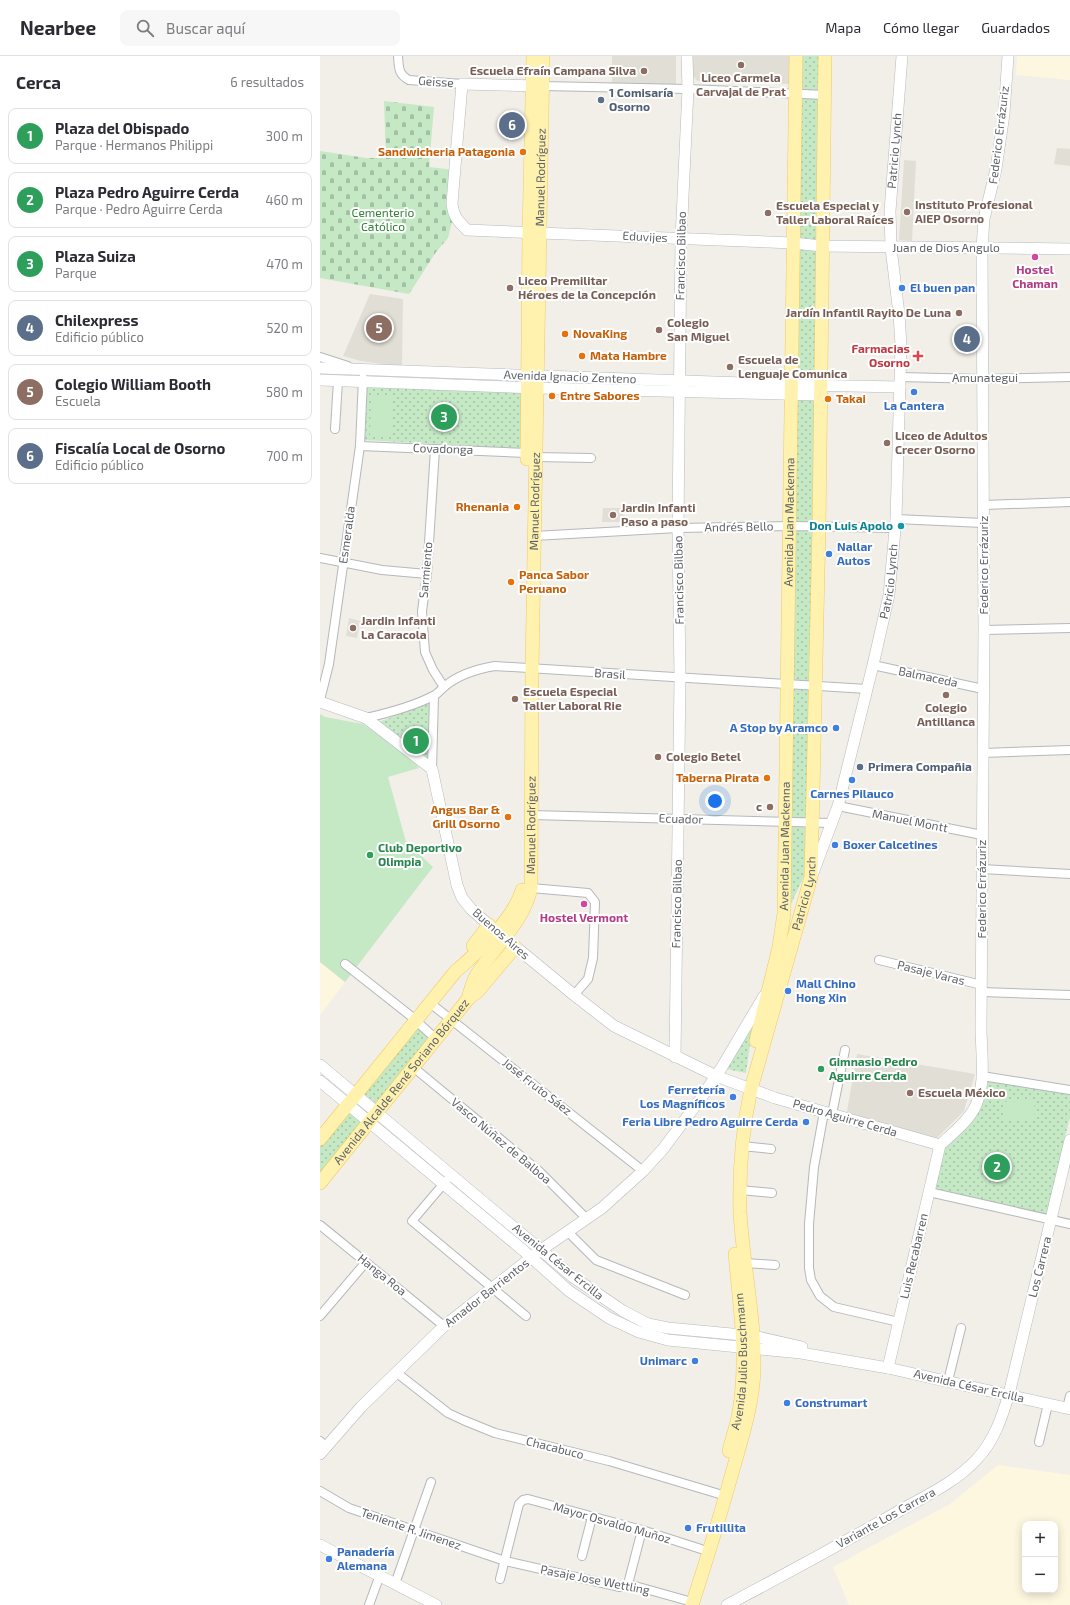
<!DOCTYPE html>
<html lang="es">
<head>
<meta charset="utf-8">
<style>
	:root { --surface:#fff; --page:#f7f7f7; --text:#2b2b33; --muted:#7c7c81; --line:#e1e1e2; --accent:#111827 }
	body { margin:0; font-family:"Exo 2",sans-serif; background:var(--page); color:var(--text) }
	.controls { position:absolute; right:12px; bottom:12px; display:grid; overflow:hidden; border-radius:8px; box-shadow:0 2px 10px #0003 }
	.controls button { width:36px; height:36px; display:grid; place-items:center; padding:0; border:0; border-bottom:1px solid var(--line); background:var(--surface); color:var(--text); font:20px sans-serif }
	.you { position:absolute; left:395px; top:745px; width:14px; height:14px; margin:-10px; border:3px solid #fff; border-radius:50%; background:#1a73e8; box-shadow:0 0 0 6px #1a73e833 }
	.badge { display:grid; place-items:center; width:26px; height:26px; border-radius:50%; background:var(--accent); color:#fff; font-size:13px; font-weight:700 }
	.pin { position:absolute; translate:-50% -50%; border:2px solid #fff; box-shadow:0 1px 4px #0006 }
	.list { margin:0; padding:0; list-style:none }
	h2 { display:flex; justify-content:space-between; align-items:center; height:52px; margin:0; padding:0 16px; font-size:17px }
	h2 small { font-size:13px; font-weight:400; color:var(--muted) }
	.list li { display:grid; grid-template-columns:26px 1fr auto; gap:12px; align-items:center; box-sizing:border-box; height:56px; margin:0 8px 8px; padding:0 8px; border:1px solid var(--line); border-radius:8px }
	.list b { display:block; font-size:15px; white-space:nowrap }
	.list p { margin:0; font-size:13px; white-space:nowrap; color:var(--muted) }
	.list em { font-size:13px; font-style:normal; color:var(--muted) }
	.icon { flex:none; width:22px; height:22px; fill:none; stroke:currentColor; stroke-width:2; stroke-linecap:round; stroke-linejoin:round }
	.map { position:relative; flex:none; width:750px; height:1549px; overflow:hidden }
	header { display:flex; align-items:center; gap:24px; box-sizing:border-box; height:56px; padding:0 20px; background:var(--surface); border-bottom:1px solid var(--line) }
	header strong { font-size:19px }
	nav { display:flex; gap:22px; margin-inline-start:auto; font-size:14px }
	.search { width:280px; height:36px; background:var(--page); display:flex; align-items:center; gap:10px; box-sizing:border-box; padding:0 14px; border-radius:8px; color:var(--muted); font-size:15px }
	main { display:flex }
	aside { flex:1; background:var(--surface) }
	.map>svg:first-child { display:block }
	.commercial { fill:#fef7e0; fill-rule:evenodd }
	.education { fill:#e1ded6 }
	.green { fill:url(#green-dots) }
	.cemetery { fill:url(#cemetery-stones) }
	.pitch { fill:#c5e8c5 }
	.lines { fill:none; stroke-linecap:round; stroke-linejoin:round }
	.street-casing { stroke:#b5b8bc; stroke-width:10 }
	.secondary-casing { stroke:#b6babf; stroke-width:12 }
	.primary-casing { stroke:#f2c960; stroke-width:14 }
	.street { stroke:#fff; stroke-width:8 }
	.secondary { stroke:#fff; stroke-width:11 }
	.primary { stroke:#fff2af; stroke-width:13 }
	.education-dot { fill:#8d6e63; stroke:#fff; stroke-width:1.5 }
	.service-dot { fill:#5c6f8a; stroke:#fff; stroke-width:1.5 }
	.food-dot { fill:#e8710a; stroke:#fff; stroke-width:1.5 }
	.hotel-dot { fill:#d1479c; stroke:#fff; stroke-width:1.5 }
	.shop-dot { fill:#3f7fe0; stroke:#fff; stroke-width:1.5 }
	.health-dot { fill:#e0444e; stroke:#fff; stroke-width:1.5 }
	.culture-dot { fill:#0f9aa8; stroke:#fff; stroke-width:1.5 }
	.leisure-dot { fill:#2e9e5b; stroke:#fff; stroke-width:1.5 }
	.labels { text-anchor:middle; stroke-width:4; stroke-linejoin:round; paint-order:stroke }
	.education-label { font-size:12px; font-weight:bold; fill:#785e54; stroke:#fff; text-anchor:start }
	.street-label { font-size:12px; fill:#5f6368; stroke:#fff }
	.service-label { font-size:12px; font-weight:bold; fill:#4e5e75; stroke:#fff; text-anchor:start }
	.food-label { font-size:12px; font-weight:bold; fill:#c56008; stroke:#fff; text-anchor:start }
	.park-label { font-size:12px; fill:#348238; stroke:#fff }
	.hotel-label { font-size:12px; font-weight:bold; fill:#b23c85; stroke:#fff }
	.shop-label { font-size:12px; font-weight:bold; fill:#366cbe; stroke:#fff; text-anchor:start }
	.health-label { font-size:12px; font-weight:bold; fill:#be3a42; stroke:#fff; text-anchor:end }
	.culture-label { font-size:12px; font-weight:bold; fill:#0d838f; stroke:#fff; text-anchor:end }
	.leisure-label { font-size:12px; font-weight:bold; fill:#27864d; stroke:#fff; text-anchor:start }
</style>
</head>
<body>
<header>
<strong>Nearbee</strong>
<div class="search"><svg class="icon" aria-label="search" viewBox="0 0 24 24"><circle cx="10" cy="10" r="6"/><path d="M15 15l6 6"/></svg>Buscar aquí</div>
<nav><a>Mapa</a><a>Cómo llegar</a><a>Guardados</a></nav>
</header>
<main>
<aside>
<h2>Cerca<small>6 resultados</small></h2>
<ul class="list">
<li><span class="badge" style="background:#2e9e5b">1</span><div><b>Plaza del Obispado</b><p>Parque · Hermanos Philippi</p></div><em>300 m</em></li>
<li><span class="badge" style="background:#2e9e5b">2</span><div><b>Plaza Pedro Aguirre Cerda</b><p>Parque · Pedro Aguirre Cerda</p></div><em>460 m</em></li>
<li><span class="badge" style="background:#2e9e5b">3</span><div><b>Plaza Suiza</b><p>Parque</p></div><em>470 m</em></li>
<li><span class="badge" style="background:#5c6f8a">4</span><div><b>Chilexpress</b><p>Edificio público</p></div><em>520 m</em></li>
<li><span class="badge" style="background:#8d6e63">5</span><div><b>Colegio William Booth</b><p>Escuela</p></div><em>580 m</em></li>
<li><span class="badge" style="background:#5c6f8a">6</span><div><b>Fiscalía Local de Osorno</b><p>Edificio público</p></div><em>700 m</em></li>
</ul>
</aside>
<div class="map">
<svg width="750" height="1549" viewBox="0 0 750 1549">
	<defs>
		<pattern id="green-dots" width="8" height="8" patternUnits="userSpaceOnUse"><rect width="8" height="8" fill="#c5e8c5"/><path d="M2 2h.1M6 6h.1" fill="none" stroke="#a3c0a4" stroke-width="1.8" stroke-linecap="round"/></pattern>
		<pattern id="cemetery-stones" width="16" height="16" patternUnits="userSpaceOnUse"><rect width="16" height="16" fill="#c5e8c5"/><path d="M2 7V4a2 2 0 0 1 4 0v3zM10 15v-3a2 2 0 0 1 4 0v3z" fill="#a3c0a4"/></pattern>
	</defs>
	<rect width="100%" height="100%" fill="#f1efe8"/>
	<g class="commercial">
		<polygon points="697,0 750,0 750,24 696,19"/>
		<polygon points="0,906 25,926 0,959"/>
		<path d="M678,1409L750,1419V1549H529L513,1511L630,1448ZM705,1468H735V1534H705Z"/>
	</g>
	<g class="education">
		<rect x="292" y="0" width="64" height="30"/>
		<polygon points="373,0 469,0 469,28 377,25 373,19"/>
		<polygon points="737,92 750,93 750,110 734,108"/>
		<polygon points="584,104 596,105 592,185 579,184"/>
		<polygon points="50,238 83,243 82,309 68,309 41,305 23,300"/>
		<polygon points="283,452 303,452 304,466 282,466"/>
		<polygon points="29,562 40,565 37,582 26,580"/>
		<polygon points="537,998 655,1018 644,1055 617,1082 526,1061"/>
	</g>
	<g class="green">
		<polygon points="479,0 503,0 490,807 466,859"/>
		<polygon points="47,330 202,337 201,393 45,384"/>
		<polygon points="109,647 108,705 59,666"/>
		<polygon points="97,970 111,982 58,1049 43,1037"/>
		<polygon points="432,974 426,1017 406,1013 425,977"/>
		<polygon points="664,1024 750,1038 750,1060 727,1159 612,1132 622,1091 645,1069"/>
		<polygon points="27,1053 43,1065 0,1119 0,1087"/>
	</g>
	<polygon class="cemetery" points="64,45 114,51 109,111 134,114 134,158 128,182 116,196 89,238 0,222 0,95 46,102 66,102"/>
	<g class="pitch">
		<polygon points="51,340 73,340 72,380 50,379"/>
		<polygon points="0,658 5,661 43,668 93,703 99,712 68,721 86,786 113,811 25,926 0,906"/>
		<polygon points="714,1044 715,1064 685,1065 684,1046"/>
	</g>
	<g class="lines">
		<defs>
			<g id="street">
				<path d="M78,0C79,12 78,18 89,24L142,28"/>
				<polyline points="222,30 368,33 505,39"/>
				<polyline points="0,301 28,310"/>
				<polyline points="580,321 663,323 750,321"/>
				<polyline points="15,373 18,325"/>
				<polyline points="40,390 207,397"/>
				<polyline points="115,393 107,518 102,555 105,596 113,614 124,631"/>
				<polyline points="216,401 271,402"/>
				<polyline points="664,449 750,446"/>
				<polyline points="576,463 663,467"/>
				<polyline points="214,480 358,472 474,470 576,472"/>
				<polyline points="0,502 62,514 107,518"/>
				<polyline points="664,574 750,572"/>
				<polyline points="553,609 663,633"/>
				<polyline points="0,644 9,608 40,390 43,322"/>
				<path d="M46,662C68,657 92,651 113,640C118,638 121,633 125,630C140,618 156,613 175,610L547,633"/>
				<polyline points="662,697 750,694"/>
				<polyline points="112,713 114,640"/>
				<polyline points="518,750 662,779"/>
				<polyline points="212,759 511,767"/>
				<polyline points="662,813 750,818"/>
				<polyline points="211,832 268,837 275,846 273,902 268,923 254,939"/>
				<polyline points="559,904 662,929"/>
				<polyline points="25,908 92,961 116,983"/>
				<polyline points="662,936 750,939"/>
				<polyline points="110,947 323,1115"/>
				<polyline points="93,1011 219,1115 267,1163"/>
				<polyline points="662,1020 750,1034"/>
				<polyline points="504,1056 494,1111 489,1168 489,1212 491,1224 500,1240 514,1251 579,1266"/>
				<polyline points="512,1058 525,994"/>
				<polyline points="422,1090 451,1093"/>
				<polyline points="126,1125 92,1165 206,1260"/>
				<polyline points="420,1134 452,1137"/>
				<polyline points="609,1136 750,1168"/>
				<polyline points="0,1169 124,1270"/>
				<polyline points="248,1176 276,1204 365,1239"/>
				<polyline points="425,1207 455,1209"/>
				<polyline points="0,1260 46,1206"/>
				<polyline points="77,1317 128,1357 143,1364 175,1377 289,1405 406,1440"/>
				<polyline points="628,1325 641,1272"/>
				<polyline points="747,1352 750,1340"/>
				<polyline points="0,1385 7,1391"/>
				<polyline points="719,1386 728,1348"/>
				<polyline points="0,1435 29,1452 185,1505 300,1531 308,1528 365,1544"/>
				<polyline points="262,1500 272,1461"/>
				<polyline points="180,1523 199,1448 203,1444 208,1443 322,1474 381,1493"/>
				<polyline points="75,1528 111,1426"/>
				<polyline points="308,1528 322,1474"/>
				<polyline points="49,1549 60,1519"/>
			</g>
			<g id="secondary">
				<path d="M220,30L142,28L132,147C133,160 138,165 147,174L473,187L502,190L750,193"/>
				<polyline points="0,312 480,329 580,331"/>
				<polyline points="0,324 217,332 500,339"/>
				<polyline points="0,646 46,662 112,713 137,829 142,842 151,853 169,869 254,939 294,970 396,1020 455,1042 620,1089"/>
				<path id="s1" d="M493,817L518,750L553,609L569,539L576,463L581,290L579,258L571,192L570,155L582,0"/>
				<polyline points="355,1001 360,623 358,472 361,183 368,33 367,0"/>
				<polyline points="0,1009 253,1221 303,1255 328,1268 348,1272 433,1280 482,1291"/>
				<polyline points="0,1025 204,1195 249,1235 289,1262 319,1276 348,1284 481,1297 568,1312 750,1353"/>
				<path d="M620,1089C632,1078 646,1067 654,1053C667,1030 661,997 661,971L664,574L662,192L664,163L676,113L684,58L688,0"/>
				<polyline points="568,1312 620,1089"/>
				<polyline points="0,1398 41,1351 124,1270 221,1194 282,1152 323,1115 343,1093 379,1045 402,1011 444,940"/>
				<polyline points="0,1489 116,1549"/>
				<path d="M407,1549C462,1520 517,1490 572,1459C601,1442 634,1428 657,1403C674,1385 682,1361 689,1338L750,1084"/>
			</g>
			<g id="primary">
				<polyline points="207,403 209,176 213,0"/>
				<polyline points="153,890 169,869"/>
				<polyline points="149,942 158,935 195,891"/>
				<path id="s2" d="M436,985L459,891L464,857L476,0"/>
				<path d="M0,1083L135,916C157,897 194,863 202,834"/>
				<path id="s3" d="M0,1127L148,943C150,936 152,927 156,920C174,890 203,868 211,832L212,613L223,0"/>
				<path id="s4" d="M409,1395C412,1382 417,1369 419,1356C428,1304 420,1251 415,1198"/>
				<path id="s5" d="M372,1549C387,1503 401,1457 414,1410C423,1378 433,1347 434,1313C435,1260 423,1209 420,1156C419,1115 422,1074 431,1033L491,821L499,470L505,0"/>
			</g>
		</defs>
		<use href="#street" class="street-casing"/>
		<use href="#secondary" class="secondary-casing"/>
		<use href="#primary" class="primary-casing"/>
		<use href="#street" class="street"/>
		<use href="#secondary" class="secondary"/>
		<use href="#primary" class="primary"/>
	</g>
	<g class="education-dot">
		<circle cx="421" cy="9" r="4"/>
		<circle cx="324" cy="15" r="4"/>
		<circle cx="587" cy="156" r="4"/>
		<circle cx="448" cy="157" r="4"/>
		<circle cx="190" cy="232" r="4"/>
		<circle cx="639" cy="257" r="4"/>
		<circle cx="339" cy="274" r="4"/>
		<circle cx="410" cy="311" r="4"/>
		<circle cx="567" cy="387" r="4"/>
		<circle cx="293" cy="459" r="4"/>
		<circle cx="33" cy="572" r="4"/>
		<circle cx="626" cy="639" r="4"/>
		<circle cx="195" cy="643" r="4"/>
		<circle cx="338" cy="701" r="4"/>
		<circle cx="450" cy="751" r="4"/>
		<circle cx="590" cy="1037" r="4"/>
	</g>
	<g class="service-dot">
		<circle cx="281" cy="44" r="4"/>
		<circle cx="540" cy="711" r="4"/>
	</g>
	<g class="food-dot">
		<circle cx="203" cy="96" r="4"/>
		<circle cx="245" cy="278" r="4"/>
		<circle cx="262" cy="300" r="4"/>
		<circle cx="232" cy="340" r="4"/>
		<circle cx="508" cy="343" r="4"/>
		<circle cx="197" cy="451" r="4"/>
		<circle cx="191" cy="526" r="4"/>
		<circle cx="447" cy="722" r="4"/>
		<circle cx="188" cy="761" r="4"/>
	</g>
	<g class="hotel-dot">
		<circle cx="715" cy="201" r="4"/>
		<circle cx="264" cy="848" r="4"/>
	</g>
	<g class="shop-dot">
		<circle cx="582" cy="232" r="4"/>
		<circle cx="594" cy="336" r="4"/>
		<circle cx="509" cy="498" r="4"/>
		<circle cx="516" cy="672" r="4"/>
		<circle cx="532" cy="724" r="4"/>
		<circle cx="515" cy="789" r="4"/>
		<circle cx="468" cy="935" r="4"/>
		<circle cx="413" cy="1041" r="4"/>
		<circle cx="486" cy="1066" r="4"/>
		<circle cx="375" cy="1305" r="4"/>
		<circle cx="467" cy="1347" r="4"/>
		<circle cx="368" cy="1472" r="4"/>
		<circle cx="9" cy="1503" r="4"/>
	</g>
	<path class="health-dot" d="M596 294h4v4h4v4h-4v4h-4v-4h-4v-4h4z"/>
	<circle class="culture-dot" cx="581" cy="470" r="4"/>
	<g class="leisure-dot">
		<circle cx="50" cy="799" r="4"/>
		<circle cx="501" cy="1013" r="4"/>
	</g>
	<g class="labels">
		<g class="education-label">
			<text x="316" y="19" text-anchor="end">Escuela Efraín Campana Silva</text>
			<text x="421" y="26" text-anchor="middle">Liceo Carmela<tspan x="421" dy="14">Carvajal de Prat</tspan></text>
			<text x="595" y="153">Instituto Profesional<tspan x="595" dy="14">AIEP Osorno</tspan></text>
			<text x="456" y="154">Escuela Especial y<tspan x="456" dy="14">Taller Laboral Raíces</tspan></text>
			<text x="198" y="229">Liceo Premilitar<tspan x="198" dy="14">Héroes de la Concepción</tspan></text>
			<text x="631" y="261" text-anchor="end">Jardín Infantil Rayito De Luna</text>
			<text x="347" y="271">Colegio<tspan x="347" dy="14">San Miguel</tspan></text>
			<text x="418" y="308">Escuela de<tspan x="418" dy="14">Lenguaje Comunica</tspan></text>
			<text x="575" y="384">Liceo de Adultos<tspan x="575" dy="14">Crecer Osorno</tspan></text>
			<text x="301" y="456">Jardin Infanti<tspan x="301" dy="14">Paso a paso</tspan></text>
			<text x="41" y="569">Jardin Infanti<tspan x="41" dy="14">La Caracola</tspan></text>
			<text x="203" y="640">Escuela Especial<tspan x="203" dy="14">Taller Laboral Rie</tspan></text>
			<text x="626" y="656" text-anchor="middle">Colegio<tspan x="626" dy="14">Antillanca</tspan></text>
			<text x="346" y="705">Colegio Betel</text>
			<text x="442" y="755" text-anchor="end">c</text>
			<text x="598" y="1041">Escuela México</text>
		</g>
		<g class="street-label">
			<text transform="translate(116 26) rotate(4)" y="4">Geisse</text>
			<text transform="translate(679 79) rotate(-83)" y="4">Federico Errázuriz</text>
			<text dy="4" stroke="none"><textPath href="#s1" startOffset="734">Patricio Lynch</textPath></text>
			<text dy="4" stroke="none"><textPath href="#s3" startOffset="1076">Manuel Rodríguez</textPath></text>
			<text transform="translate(325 181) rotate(3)" y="4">Eduvijes</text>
			<text x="626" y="196">Juan de Dios Angulo</text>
			<text transform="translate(361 200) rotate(-89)" y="4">Francisco Bilbao</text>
			<text transform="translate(250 321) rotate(2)" y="4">Avenida Ignacio Zenteno</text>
			<text x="665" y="326">Amunategui</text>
			<text transform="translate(123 393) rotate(2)" y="4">Covadonga</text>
			<text dy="4" stroke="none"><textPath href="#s3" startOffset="752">Manuel Rodríguez</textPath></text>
			<text dy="4" stroke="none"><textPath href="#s2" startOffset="522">Avenida Juan Mackenna</textPath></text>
			<text transform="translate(419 471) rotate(-1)" y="4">Andrés Bello</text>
			<text transform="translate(27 479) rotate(-82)" y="4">Esmeralda</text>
			<text transform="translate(664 509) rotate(-90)" y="4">Federico Errázuriz</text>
			<text transform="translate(106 514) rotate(-85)" y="4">Sarmiento</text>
			<text transform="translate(359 524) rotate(-91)" y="4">Francisco Bilbao</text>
			<text dy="4" stroke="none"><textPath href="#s1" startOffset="302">Patricio Lynch</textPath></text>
			<text transform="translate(290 618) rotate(4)" y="4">Brasil</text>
			<text transform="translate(608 621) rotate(12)" y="4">Balmaceda</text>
			<text transform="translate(361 763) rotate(2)" y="4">Ecuador</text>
			<text transform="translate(590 765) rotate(11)" y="4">Manuel Montt</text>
			<text dy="4" stroke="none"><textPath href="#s3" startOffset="428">Manuel Rodríguez</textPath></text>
			<text dy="4" stroke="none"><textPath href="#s2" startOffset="198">Avenida Juan Mackenna</textPath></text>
			<text transform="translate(662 833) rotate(-90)" y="4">Federico Errázuriz</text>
			<text dy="4" stroke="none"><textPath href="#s5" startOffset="729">Patricio Lynch</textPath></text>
			<text transform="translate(357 848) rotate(-89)" y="4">Francisco Bilbao</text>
			<text transform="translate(181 878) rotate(41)" y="4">Buenos Aires</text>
			<text transform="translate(611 917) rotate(14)" y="4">Pasaje Varas</text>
			<text dy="4" stroke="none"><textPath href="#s3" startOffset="130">Avenida Alcalde René Soriano Bórquez</textPath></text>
			<text transform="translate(217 1031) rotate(38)" y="4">José Fruto Sáez</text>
			<text transform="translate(525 1062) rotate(16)" y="4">Pedro Aguirre Cerda</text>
			<text transform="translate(181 1085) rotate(40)" y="4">Vasco Núñez de Balboa</text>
			<text transform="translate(594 1200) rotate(-77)" y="4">Luis Recabarren</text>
			<text transform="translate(238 1206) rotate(39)" y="4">Avenida César Ercilla</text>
			<text transform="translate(720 1211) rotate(-76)" y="4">Los Carrera</text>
			<text transform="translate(62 1219) rotate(39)" y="4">Hanga Roa</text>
			<text transform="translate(167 1237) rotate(-38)" y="4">Amador Barrientos</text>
			<text dy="4" stroke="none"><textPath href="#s4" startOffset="91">Avenida Julio Buschmann</textPath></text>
			<text transform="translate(649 1330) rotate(13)" y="4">Avenida César Ercilla</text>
			<text transform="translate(235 1392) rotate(14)" y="4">Chacabuco</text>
			<text transform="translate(566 1462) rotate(-29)" y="4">Variante Los Carrera</text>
			<text transform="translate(292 1467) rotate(16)" y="4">Mayor Osvaldo Muñoz</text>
			<text transform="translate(91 1473) rotate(19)" y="4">Teniente R. Jimenez</text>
			<text transform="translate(275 1524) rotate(11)" y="4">Pasaje Jose Wettling</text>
		</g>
		<g class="service-label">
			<text x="289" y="41">1 Comisaría<tspan x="289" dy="14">Osorno</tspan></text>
			<text x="548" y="715">Primera Compañia</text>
		</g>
		<g class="food-label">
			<text x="195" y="100" text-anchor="end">Sandwicheria Patagonia</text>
			<text x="253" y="282">NovaKing</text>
			<text x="270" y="304">Mata Hambre</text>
			<text x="240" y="344">Entre Sabores</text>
			<text x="516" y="347">Takai</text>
			<text x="189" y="455" text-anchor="end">Rhenania</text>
			<text x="199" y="523">Panca Sabor<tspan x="199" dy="14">Peruano</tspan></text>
			<text x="439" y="726" text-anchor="end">Taberna Pirata</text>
			<text x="180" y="758" text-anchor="end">Angus Bar &amp;<tspan x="180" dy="14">Grill Osorno</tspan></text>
		</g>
		<g class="park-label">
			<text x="63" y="161">Cementerio<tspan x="63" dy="14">Católico</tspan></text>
		</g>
		<g class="hotel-label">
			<text x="715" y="218">Hostel<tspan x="715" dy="14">Chaman</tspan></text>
			<text x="264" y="866">Hostel Vermont</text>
		</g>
		<g class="shop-label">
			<text x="590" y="236">El buen pan</text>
			<text x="594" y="354" text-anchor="middle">La Cantera</text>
			<text x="517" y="495">Nallar<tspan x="517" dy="14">Autos</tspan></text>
			<text x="508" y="676" text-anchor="end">A Stop by Aramco</text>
			<text x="532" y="742" text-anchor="middle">Carnes Pilauco</text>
			<text x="523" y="793">Boxer Calcetines</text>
			<text x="476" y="932">Mall Chino<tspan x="476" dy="14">Hong Xin</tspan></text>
			<text x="405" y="1038" text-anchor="end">Ferretería<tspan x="405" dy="14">Los Magníficos</tspan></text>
			<text x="478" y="1070" text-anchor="end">Feria Libre Pedro Aguirre Cerda</text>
			<text x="367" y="1309" text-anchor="end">Unimarc</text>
			<text x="475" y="1351">Construmart</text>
			<text x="376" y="1476">Frutillita</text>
			<text x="17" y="1500">Panadería<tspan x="17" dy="14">Alemana</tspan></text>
		</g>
		<g class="health-label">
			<text x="590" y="297">Farmacias<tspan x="590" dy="14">Osorno</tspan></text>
		</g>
		<g class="culture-label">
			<text x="573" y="474">Don Luis Apolo</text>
		</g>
		<g class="leisure-label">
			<text x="58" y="796">Club Deportivo<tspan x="58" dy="14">Olimpia</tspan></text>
			<text x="509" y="1010">Gimnasio Pedro<tspan x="509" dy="14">Aguirre Cerda</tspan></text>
		</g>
	</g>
</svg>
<div class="controls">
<button>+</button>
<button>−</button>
</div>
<div class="you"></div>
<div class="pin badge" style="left:96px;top:685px;background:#2e9e5b">1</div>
<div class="pin badge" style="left:677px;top:1111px;background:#2e9e5b">2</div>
<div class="pin badge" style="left:124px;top:361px;background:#2e9e5b">3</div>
<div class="pin badge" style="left:647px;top:283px;background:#5c6f8a">4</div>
<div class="pin badge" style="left:59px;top:272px;background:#8d6e63">5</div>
<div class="pin badge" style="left:192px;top:69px;background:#5c6f8a">6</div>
</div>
</main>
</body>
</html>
